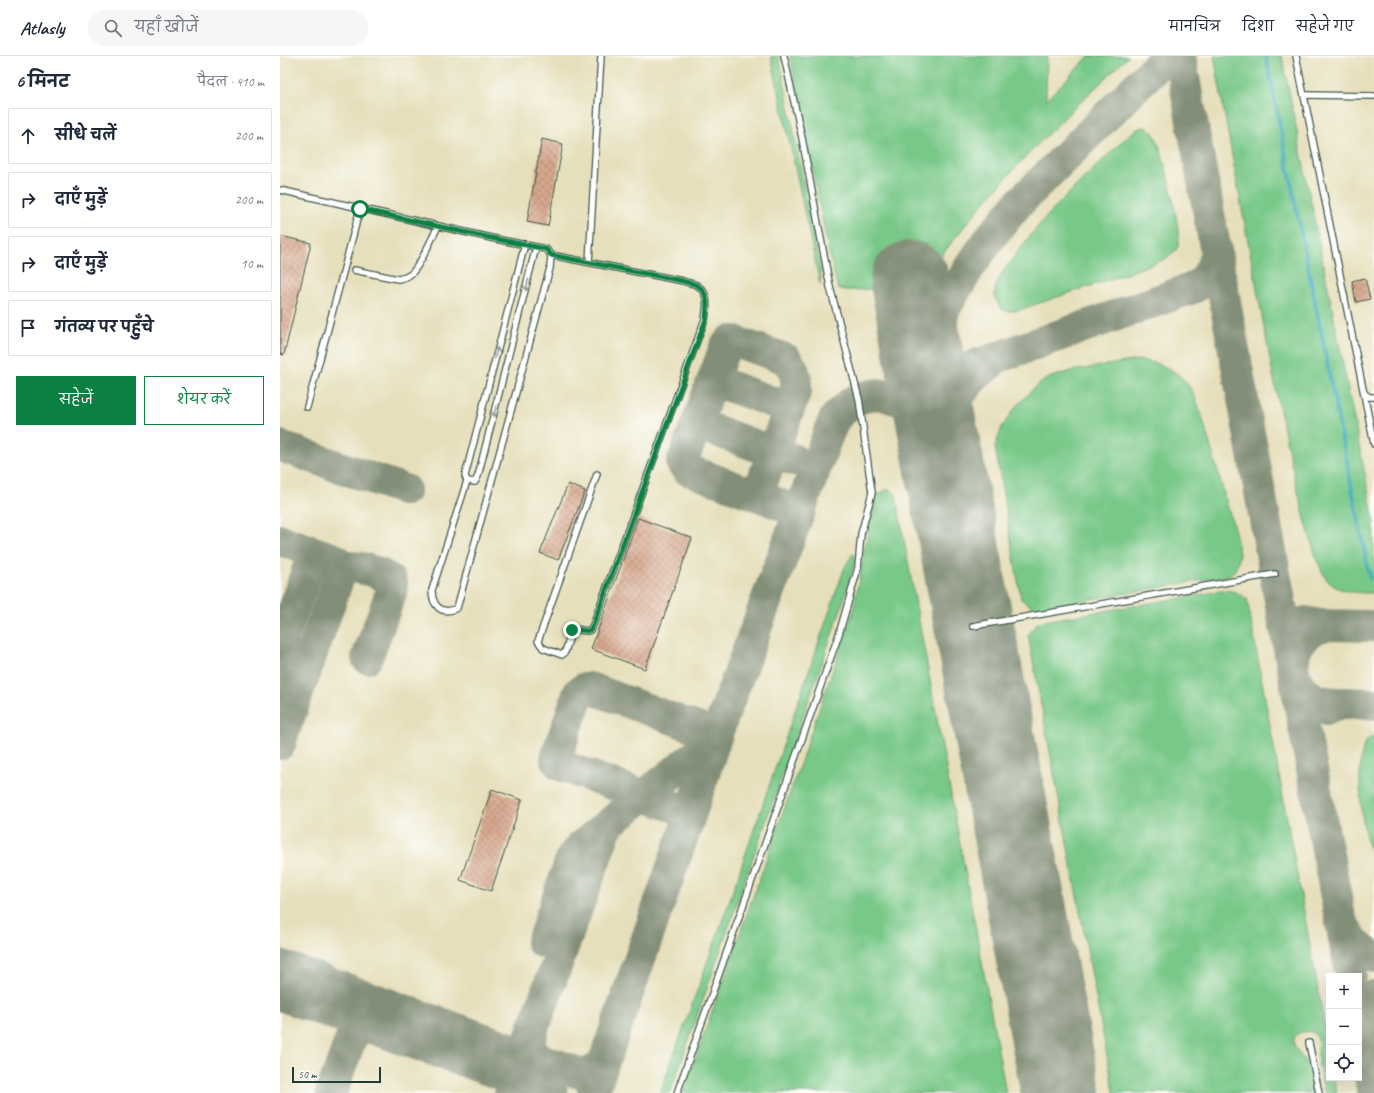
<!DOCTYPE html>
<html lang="hi">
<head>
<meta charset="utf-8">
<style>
	:root { --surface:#fff; --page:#f6f6f7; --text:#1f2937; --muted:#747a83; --line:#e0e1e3; --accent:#0b8043 }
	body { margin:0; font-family:Caveat,"Playpen Sans Deva",sans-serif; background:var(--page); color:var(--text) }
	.controls { position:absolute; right:12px; bottom:12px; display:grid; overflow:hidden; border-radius:0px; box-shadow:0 4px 16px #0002 }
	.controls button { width:36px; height:36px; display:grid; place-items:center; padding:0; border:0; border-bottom:1px solid var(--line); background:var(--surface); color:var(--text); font:20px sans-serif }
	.scale { position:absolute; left:12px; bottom:10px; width:89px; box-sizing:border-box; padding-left:4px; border:2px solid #1f3d34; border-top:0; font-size:11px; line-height:14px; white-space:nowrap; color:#1f3d34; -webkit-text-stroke:3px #fdfcf7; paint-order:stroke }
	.stop { position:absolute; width:12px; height:12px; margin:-9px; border:3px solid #0b8043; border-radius:50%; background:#fff }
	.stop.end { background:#0b8043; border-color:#fff; box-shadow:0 1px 4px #0008 }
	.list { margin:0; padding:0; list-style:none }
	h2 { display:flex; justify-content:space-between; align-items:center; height:52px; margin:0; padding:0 16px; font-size:17px }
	h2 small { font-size:13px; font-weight:400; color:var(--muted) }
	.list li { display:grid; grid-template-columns:26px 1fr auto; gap:12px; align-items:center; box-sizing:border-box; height:56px; margin:0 8px 8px; padding:0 8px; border:1px solid var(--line); border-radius:0px }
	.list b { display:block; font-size:15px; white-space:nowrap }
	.list em { font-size:13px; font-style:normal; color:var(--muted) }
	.actions { display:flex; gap:8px; padding:12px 16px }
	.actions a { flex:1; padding:9px 0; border:1px solid var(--accent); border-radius:0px; text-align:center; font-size:14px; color:var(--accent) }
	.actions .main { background:var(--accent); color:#fff }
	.icon { flex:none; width:22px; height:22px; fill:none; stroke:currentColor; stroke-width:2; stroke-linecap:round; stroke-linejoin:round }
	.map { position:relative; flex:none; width:1094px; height:1037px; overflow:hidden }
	header { display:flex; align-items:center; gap:24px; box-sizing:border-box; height:56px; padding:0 20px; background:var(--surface); border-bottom:1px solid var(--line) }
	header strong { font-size:19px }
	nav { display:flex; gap:22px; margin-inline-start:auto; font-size:14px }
	.search { width:280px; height:36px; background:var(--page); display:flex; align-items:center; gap:10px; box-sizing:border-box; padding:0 14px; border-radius:22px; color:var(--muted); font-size:15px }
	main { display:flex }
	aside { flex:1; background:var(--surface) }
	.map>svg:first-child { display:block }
	.grass { fill:#78c888; stroke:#4c825e }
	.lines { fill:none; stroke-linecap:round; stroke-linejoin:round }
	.stream { stroke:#3eabbd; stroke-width:3.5 }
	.taxiway { stroke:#828e78; stroke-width:32 }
	.runway { stroke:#828e78; stroke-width:80 }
	.building { fill:url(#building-cross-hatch) }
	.service-casing { stroke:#3d5548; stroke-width:8 }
	.service { stroke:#fff; stroke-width:5.5 }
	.oneway { stroke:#8f9e9a }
	.route { stroke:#0b8043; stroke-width:5 }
</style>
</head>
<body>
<header>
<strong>Atlasly</strong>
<div class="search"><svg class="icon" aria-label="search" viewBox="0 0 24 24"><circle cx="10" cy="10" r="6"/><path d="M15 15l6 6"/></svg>यहाँ खोजें</div>
<nav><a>मानचित्र</a><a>दिशा</a><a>सहेजे गए</a></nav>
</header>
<main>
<aside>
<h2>6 मिनट<small>पैदल · 410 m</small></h2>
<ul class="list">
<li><svg class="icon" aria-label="ahead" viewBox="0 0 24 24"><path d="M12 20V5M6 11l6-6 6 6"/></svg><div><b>सीधे चलें</b></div><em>200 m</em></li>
<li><svg class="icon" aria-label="right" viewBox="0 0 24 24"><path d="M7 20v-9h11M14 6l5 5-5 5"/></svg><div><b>दाएँ मुड़ें</b></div><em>200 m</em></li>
<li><svg class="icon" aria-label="right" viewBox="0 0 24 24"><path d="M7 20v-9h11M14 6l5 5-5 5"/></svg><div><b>दाएँ मुड़ें</b></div><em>10 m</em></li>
<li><svg class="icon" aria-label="arrive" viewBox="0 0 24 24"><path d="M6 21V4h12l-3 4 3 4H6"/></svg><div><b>गंतव्य पर पहुँचे</b></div></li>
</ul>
<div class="actions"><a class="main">सहेजें</a><a>शेयर करें</a></div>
</aside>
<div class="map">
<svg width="1094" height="1037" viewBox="0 0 1094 1037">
	<defs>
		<pattern id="building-cross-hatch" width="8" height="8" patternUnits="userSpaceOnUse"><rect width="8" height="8" fill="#d8a88f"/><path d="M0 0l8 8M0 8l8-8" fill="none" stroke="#af8a76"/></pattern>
	</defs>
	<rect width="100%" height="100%" fill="#fdfcf7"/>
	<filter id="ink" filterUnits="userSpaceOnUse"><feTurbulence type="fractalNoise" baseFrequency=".025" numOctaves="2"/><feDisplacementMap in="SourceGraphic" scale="8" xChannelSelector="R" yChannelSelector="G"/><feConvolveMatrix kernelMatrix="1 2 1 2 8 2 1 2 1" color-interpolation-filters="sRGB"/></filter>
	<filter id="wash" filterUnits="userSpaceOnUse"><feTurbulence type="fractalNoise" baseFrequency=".012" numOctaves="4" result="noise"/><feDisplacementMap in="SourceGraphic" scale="16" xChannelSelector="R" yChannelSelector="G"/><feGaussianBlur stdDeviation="0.9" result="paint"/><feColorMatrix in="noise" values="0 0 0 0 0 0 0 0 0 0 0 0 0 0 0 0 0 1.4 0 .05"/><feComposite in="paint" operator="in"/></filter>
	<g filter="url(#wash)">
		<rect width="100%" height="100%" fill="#e6dfbb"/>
		<g class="grass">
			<polygon points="491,0 499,0 541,215 540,228"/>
			<path d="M510,0H767L766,44L809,0H849C781,64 712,130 657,206L659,219C630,225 587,238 558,233L549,197Z"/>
			<path d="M934,0H1002L1094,464V537C1079,537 1059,537 1048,525C1037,513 1026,466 1021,448C1006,390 995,330 984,271C967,181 950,90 934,0Z"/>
			<path d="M864,71C868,72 871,74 874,78C883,90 900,171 899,187C898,194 891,199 885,203L846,218L739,254C730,256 721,257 717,246C715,243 714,238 715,234C717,224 724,213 731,205C751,176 776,150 801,125C817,109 834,94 850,78L859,72Z"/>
			<path d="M857,304C875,305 894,312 906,326C915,337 920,354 924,368C931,391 938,415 944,438C949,456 959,483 959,501C958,509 955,518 947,520L755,553L741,543L715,391L722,371L735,352L752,334L762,326L771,321L791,315Z"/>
			<path d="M606,434C612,434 613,435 616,440L726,1037H403L504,754L573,556L593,450L597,439Z"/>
			<polygon points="574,498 575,503 574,509 561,553 390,1037 380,1037 449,846 564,513 572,499"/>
			<path d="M947,534L956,536L967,543L1049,993V1022H1054L1057,1037H1045C1042,1025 1038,1013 1038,1000C1037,993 1041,987 1036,979C1034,976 1029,975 1025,976C1021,976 1017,977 1015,981C1009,992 1026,1002 1030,1013C1033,1020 1033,1029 1035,1037H834L748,579L758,566Z"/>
			<path d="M1091,681H1094V804C1091,795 1087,786 1085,777C1081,757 1076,706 1085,687C1086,684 1089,683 1091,681Z"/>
		</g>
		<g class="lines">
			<polyline class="stream" points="986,0 1090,523"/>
			<g class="taxiway">
				<polyline points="900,0 995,518 1071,920"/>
				<path d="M632,329L685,313L913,232C928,223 934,210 936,193"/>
				<polyline points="429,333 435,327 443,328 498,348 501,349 506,354 506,361"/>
				<polyline points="652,341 651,311 655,283 665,252 689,212 712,179 738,148 887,0"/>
				<polyline points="420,360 419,365 423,370 514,404"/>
				<polyline points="0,390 125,434"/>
				<path d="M664,402C664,362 677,331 710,308"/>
				<path d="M487,443C482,438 481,436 481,429L516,334V323L513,313L506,303L454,285H450L445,291L402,407L408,414L487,443L511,453L514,455L517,462"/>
				<polyline points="0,484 57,504"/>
				<polyline points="1025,566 1039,569 1094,570"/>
				<path d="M1047,569C1044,570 1039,571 1035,573C1007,588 1005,628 1036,643C1045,647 1056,647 1067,647"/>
				<path d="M1046,653C1061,645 1078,648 1094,648"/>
				<path d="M9,662L60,518C63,515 64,513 68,512C77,509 108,518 112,527V534L87,602"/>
				<path d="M0,688L10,657L2,594L3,582L30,507C35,500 43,501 51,502L57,508L60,518"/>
				<polyline points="408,766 408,761 403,754 280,709 276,703 277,699 299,636 305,632 310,632 428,676 440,669"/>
				<path d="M1062,866C1070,881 1078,893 1094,901"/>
				<polyline points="262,886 292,801 300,791 326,770"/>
				<path d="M0,909L299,1017C312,1018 319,1013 325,1003"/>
				<polyline points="0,939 272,1037"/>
				<polyline points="1079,962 1093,1037"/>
				<path d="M1082,981C1084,966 1086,952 1094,940"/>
				<polyline points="51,1037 73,977 82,972 91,972"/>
				<polyline points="230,1037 326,773 331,766 428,689 435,679"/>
				<polyline points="313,1037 414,748 440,669 517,462 547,381 555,362 572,346 586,340 599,338 622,345 635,352 647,365 655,378 663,405"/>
			</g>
			<polyline class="runway" points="630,225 781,1037"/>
		</g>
		<g id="blocks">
			<g class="building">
				<polygon points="262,83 283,88 268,170 247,166"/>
				<polygon points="0,180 31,187 4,299 0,298"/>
				<polygon points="1085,222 1090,243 1076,246 1072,225"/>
				<polygon points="288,428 305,435 278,504 260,497"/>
				<polygon points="358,462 412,482 365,613 311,593"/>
				<polygon points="212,733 242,744 211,835 180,824"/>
			</g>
		</g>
	</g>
	<g filter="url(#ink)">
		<use href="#blocks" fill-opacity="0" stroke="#3d5548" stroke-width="1"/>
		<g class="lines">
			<defs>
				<g id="service">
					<polyline points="1016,0 1094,388"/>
					<polyline points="1024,39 1094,40"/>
					<path d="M0,134L211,182L266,193L271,199L270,212L177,552C161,560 152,549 152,534L187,425"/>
					<polyline points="245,188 185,420 187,425 195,426 198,420 256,191"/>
					<path d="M271,199L403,225C407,227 414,227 418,230C429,237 427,251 425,263L313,569L310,574L307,575L294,573L292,574L285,596L282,599L263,592L258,585L317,418"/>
					<polyline points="309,206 321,0"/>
					<path d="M74,214L118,223C124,222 128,221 132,217C141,208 152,182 158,170"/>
					<polyline points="1084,337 1089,341 1094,341"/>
					<polyline points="27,351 80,153"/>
					<polyline points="693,570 995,518"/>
					<polyline points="1029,987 1039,1037"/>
					<polyline points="397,1037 559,578 578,512 581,478 592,437 579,343 550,231 522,82 504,0"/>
				</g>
			</defs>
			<use href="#service" class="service-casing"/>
			<use href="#service" class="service"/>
		</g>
		<defs><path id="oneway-shaft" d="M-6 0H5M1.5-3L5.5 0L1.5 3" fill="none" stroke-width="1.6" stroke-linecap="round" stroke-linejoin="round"/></defs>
		<g class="oneway">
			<use href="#oneway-shaft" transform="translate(247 229) rotate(104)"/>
			<use href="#oneway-shaft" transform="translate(216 297) rotate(-76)"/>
			<use href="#oneway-shaft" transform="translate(215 355) rotate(104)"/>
		</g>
	</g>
	<g class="lines" filter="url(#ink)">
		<path class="route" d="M80,153L211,182L266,193L271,199L403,225C407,227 414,227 418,230C429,237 427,251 426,263L313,569L310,574L307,575L294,573L292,574"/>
	</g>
</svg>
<div class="controls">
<button>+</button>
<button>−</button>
<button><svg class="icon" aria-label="locate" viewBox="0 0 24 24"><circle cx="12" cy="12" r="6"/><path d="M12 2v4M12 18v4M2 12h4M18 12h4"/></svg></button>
</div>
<div class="scale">50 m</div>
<div class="stop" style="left:80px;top:153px"></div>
<div class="stop end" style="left:292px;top:574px"></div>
</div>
</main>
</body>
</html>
